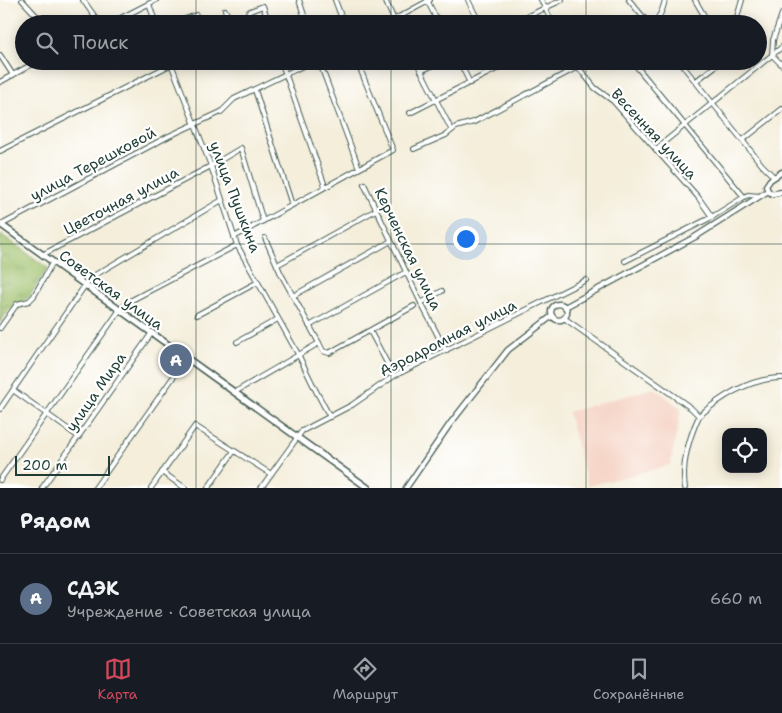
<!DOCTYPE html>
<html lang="ru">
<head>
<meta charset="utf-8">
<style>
	:root { --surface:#171b24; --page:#242831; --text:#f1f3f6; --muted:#9ea1a6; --line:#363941; --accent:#d1495b }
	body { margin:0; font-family:"Shantell Sans",sans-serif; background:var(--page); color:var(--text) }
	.controls { position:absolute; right:15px; bottom:15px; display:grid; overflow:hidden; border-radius:10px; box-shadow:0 2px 12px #0003 }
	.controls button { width:45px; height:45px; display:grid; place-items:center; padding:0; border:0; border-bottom:1px solid var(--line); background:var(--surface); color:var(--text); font:25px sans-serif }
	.scale { position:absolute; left:15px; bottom:12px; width:95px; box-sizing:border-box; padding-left:5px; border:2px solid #1f3d34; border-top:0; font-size:14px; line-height:18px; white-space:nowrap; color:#1f3d34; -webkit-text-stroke:4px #fff; paint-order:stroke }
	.you { position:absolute; left:465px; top:238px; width:18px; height:18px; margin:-12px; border:4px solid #fff; border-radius:50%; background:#1a73e8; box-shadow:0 0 0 8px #1a73e833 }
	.badge { display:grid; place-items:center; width:32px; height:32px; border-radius:50%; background:var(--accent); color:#fff; font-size:16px; font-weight:700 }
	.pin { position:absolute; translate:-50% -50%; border:2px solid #fff; box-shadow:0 1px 5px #0006 }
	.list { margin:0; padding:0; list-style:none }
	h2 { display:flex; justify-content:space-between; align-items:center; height:65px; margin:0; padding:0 20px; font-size:21px }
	h2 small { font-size:16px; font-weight:400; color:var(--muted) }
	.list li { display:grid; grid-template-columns:32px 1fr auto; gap:15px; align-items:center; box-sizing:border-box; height:90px; padding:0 20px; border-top:1px solid var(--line) }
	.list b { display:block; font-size:19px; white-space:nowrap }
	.list p { margin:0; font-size:16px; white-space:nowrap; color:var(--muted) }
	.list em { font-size:16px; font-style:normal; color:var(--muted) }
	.icon { flex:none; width:28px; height:28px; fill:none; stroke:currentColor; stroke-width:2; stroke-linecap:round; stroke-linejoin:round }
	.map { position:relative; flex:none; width:782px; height:488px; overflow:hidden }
	.search { position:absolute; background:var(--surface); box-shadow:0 2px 12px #0003; left:15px; right:15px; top:15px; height:55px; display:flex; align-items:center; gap:12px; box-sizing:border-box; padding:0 18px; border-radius:28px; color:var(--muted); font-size:19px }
	.sheet { height:155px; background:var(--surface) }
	nav { display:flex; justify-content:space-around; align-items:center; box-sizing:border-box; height:70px; border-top:1px solid var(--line); background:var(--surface); font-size:14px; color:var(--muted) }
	nav a { display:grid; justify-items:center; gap:2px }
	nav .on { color:var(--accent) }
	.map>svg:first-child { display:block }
	.built { fill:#f5d2c2 }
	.grass { fill:url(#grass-tufts); stroke:#5e7e4f }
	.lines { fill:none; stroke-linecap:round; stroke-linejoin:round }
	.minor-casing { stroke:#3f584d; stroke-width:6 }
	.tertiary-casing { stroke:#3f584d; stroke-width:7 }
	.secondary-casing { stroke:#3f584d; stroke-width:8 }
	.minor { stroke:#fff; stroke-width:4 }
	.tertiary { stroke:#fff; stroke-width:4.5 }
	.secondary { stroke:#fff; stroke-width:5 }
	.grid { fill:none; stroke:#1f3d34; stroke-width:1; stroke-opacity:0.55 }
	.labels { text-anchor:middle; stroke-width:4.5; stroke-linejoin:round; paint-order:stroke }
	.street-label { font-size:15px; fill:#1f3d34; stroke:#fff }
</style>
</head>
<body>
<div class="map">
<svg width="782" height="488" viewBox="0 0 782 488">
	<defs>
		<pattern id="grass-tufts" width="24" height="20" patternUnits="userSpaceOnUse" patternTransform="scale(1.25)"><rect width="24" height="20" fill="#9ec06a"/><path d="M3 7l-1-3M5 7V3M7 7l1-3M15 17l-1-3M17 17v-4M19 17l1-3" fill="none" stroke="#809d58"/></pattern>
	</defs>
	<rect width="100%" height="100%" fill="#fff"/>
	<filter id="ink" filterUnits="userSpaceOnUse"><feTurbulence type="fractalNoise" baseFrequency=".02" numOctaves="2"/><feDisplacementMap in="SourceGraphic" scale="10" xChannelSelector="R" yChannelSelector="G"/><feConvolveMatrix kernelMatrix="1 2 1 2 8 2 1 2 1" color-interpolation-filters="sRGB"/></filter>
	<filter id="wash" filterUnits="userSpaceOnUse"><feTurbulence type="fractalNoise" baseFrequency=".0096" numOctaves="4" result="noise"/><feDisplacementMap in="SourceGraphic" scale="20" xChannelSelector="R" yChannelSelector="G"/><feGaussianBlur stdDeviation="1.12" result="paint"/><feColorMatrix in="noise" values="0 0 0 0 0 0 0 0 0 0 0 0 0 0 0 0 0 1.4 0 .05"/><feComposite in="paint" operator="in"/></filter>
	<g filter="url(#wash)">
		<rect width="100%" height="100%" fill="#f4eedb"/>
		<polygon class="built" points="654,388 675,404 680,407 681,411 670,465 588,486 568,412"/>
		<polygon class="grass" points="2,235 48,268 29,297 9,310 0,323 0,238"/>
	</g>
	<g filter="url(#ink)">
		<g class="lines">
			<defs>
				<g id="minor">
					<polyline points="22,0 44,24"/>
					<polyline points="83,0 100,24"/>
					<polyline points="299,0 307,24"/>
					<polyline points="335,0 344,24"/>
					<polyline points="385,0 396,24"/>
					<polyline points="427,0 439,24"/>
					<polyline points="468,0 480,24"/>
					<polyline points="541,0 553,24"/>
					<polyline points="629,0 649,24"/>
					<polyline points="695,0 709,24"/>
					<polyline points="149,4 156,24"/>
					<polyline points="225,10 232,24"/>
					<polyline points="109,24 156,0"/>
					<polyline points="172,24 196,15 201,24"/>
					<polyline points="238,24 250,11 263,6 269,24"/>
					<polyline points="386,24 430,0"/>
					<polyline points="511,24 562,0"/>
					<path d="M653,24C660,17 663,10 665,0"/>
					<polyline points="735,24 742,0"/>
					<polyline points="0,55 13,75"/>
					<polyline points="772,55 773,40 782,14"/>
					<polyline points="772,55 782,65"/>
					<polyline points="170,61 211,166 237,245 298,354 316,391 330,417"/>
					<polyline points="281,61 325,186"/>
					<polyline points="319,61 359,168"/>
					<polyline points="416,61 451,129"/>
					<polyline points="459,61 470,83"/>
					<polyline points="567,61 571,70"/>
					<polyline points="632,61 744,197"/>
					<polyline points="679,61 762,165 774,177"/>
					<polyline points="578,67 595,88 613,101 698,197 712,217"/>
					<polyline points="421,71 442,61"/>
					<polyline points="696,81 722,61"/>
					<polyline points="0,82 38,61"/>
					<polyline points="255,90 292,205"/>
					<polyline points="410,113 512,61"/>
					<polyline points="743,140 782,109"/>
					<polyline points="414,149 446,135 456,127 474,122 589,61"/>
					<polyline points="0,151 172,64 174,61"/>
					<polyline points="656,151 663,143 782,47"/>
					<polyline points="364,184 421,303 446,351"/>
					<polyline points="1,225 169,136 221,112 234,99 313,61"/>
					<polyline points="234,237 393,150 357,61"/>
					<polyline points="265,238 281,274 319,343"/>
					<polyline points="42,255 211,166 241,148 263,221"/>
					<polyline points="625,261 712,217 744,197 748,195 760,196"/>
					<polyline points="277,265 376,210"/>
					<polyline points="293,296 391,241"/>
					<polyline points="421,303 442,291"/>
					<polyline points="197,315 258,282"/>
					<path d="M564,318L691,408L699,416C689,438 681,463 685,488"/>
					<polyline points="309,326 406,272"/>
					<polyline points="0,328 17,304 29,301 34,296 52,263"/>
					<polyline points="370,331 394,376"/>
					<polyline points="237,342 278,319"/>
					<polyline points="13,390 79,437"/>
					<polyline points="235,392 319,343 323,351 329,353 414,306"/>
					<polyline points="0,409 90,278 222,200"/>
					<path d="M699,416C722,396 751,378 782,378"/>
					<polyline points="162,472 185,488"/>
					<polyline points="0,480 119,311 128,302 237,245"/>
					<polyline points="42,488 151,334"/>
					<polyline points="95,488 186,359"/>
					<polyline points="151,488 195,426 271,474"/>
					<polyline points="208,488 234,451"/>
					<polyline points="261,488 302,431 352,405 394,376 586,280"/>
				</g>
				<g id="tertiary">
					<polyline points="782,172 770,180 766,186 768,191 772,194 782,192"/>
					<circle cx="559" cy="312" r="8"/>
					<polyline points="565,307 695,237 768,191"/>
					<polyline points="406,488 450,424 508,350 552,316"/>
				</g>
				<polyline id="secondary" points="0,224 368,488"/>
			</defs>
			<use href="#minor" class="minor-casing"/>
			<use href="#tertiary" class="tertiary-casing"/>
			<use href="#secondary" class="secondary-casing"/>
			<use href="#minor" class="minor"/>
			<use href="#tertiary" class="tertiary"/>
			<use href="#secondary" class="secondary"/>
		</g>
	</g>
	<path class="grid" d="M196,0V24M391,0V24M586,0V24M196,61V488M391,61V488M586,61V488M0,244H782"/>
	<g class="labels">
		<g class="street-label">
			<text transform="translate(654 134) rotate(47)" y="5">Весенняя улица</text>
			<text transform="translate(93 164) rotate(-28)" y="5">улица Терешковой</text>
			<text transform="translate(235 197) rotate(69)" y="5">улица Пушкина</text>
			<text transform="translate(121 201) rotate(-28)" y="5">Цветочная улица</text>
			<text transform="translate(408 249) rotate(64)" y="5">Керченская улица</text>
			<text transform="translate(111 290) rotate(36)" y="5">Советская улица</text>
			<text transform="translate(448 338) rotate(-27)" y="5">Аэродромная улица</text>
			<text transform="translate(96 392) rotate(-55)" y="5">улица Мира</text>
		</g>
	</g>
</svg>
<div class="controls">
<button><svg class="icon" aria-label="locate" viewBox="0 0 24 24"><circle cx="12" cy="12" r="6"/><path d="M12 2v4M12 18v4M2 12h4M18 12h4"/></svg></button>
</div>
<div class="scale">200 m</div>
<div class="you"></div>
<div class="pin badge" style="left:176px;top:360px;background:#5c6f8a">A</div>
<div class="search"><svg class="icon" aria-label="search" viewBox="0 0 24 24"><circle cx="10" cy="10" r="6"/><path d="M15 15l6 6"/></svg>Поиск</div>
</div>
<section class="sheet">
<h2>Рядом<small></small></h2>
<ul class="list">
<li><span class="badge" style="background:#5c6f8a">A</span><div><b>СДЭК</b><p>Учреждение · Советская улица</p></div><em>660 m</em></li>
</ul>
</section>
<nav>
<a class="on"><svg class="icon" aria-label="map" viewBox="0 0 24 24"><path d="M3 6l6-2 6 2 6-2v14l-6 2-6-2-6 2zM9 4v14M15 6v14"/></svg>Карта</a>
<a><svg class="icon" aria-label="directions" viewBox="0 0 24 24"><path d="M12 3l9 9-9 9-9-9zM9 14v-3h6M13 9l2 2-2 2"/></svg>Маршрут</a>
<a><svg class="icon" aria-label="saved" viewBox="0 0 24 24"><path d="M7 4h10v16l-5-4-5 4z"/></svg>Сохранённые</a>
</nav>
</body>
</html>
